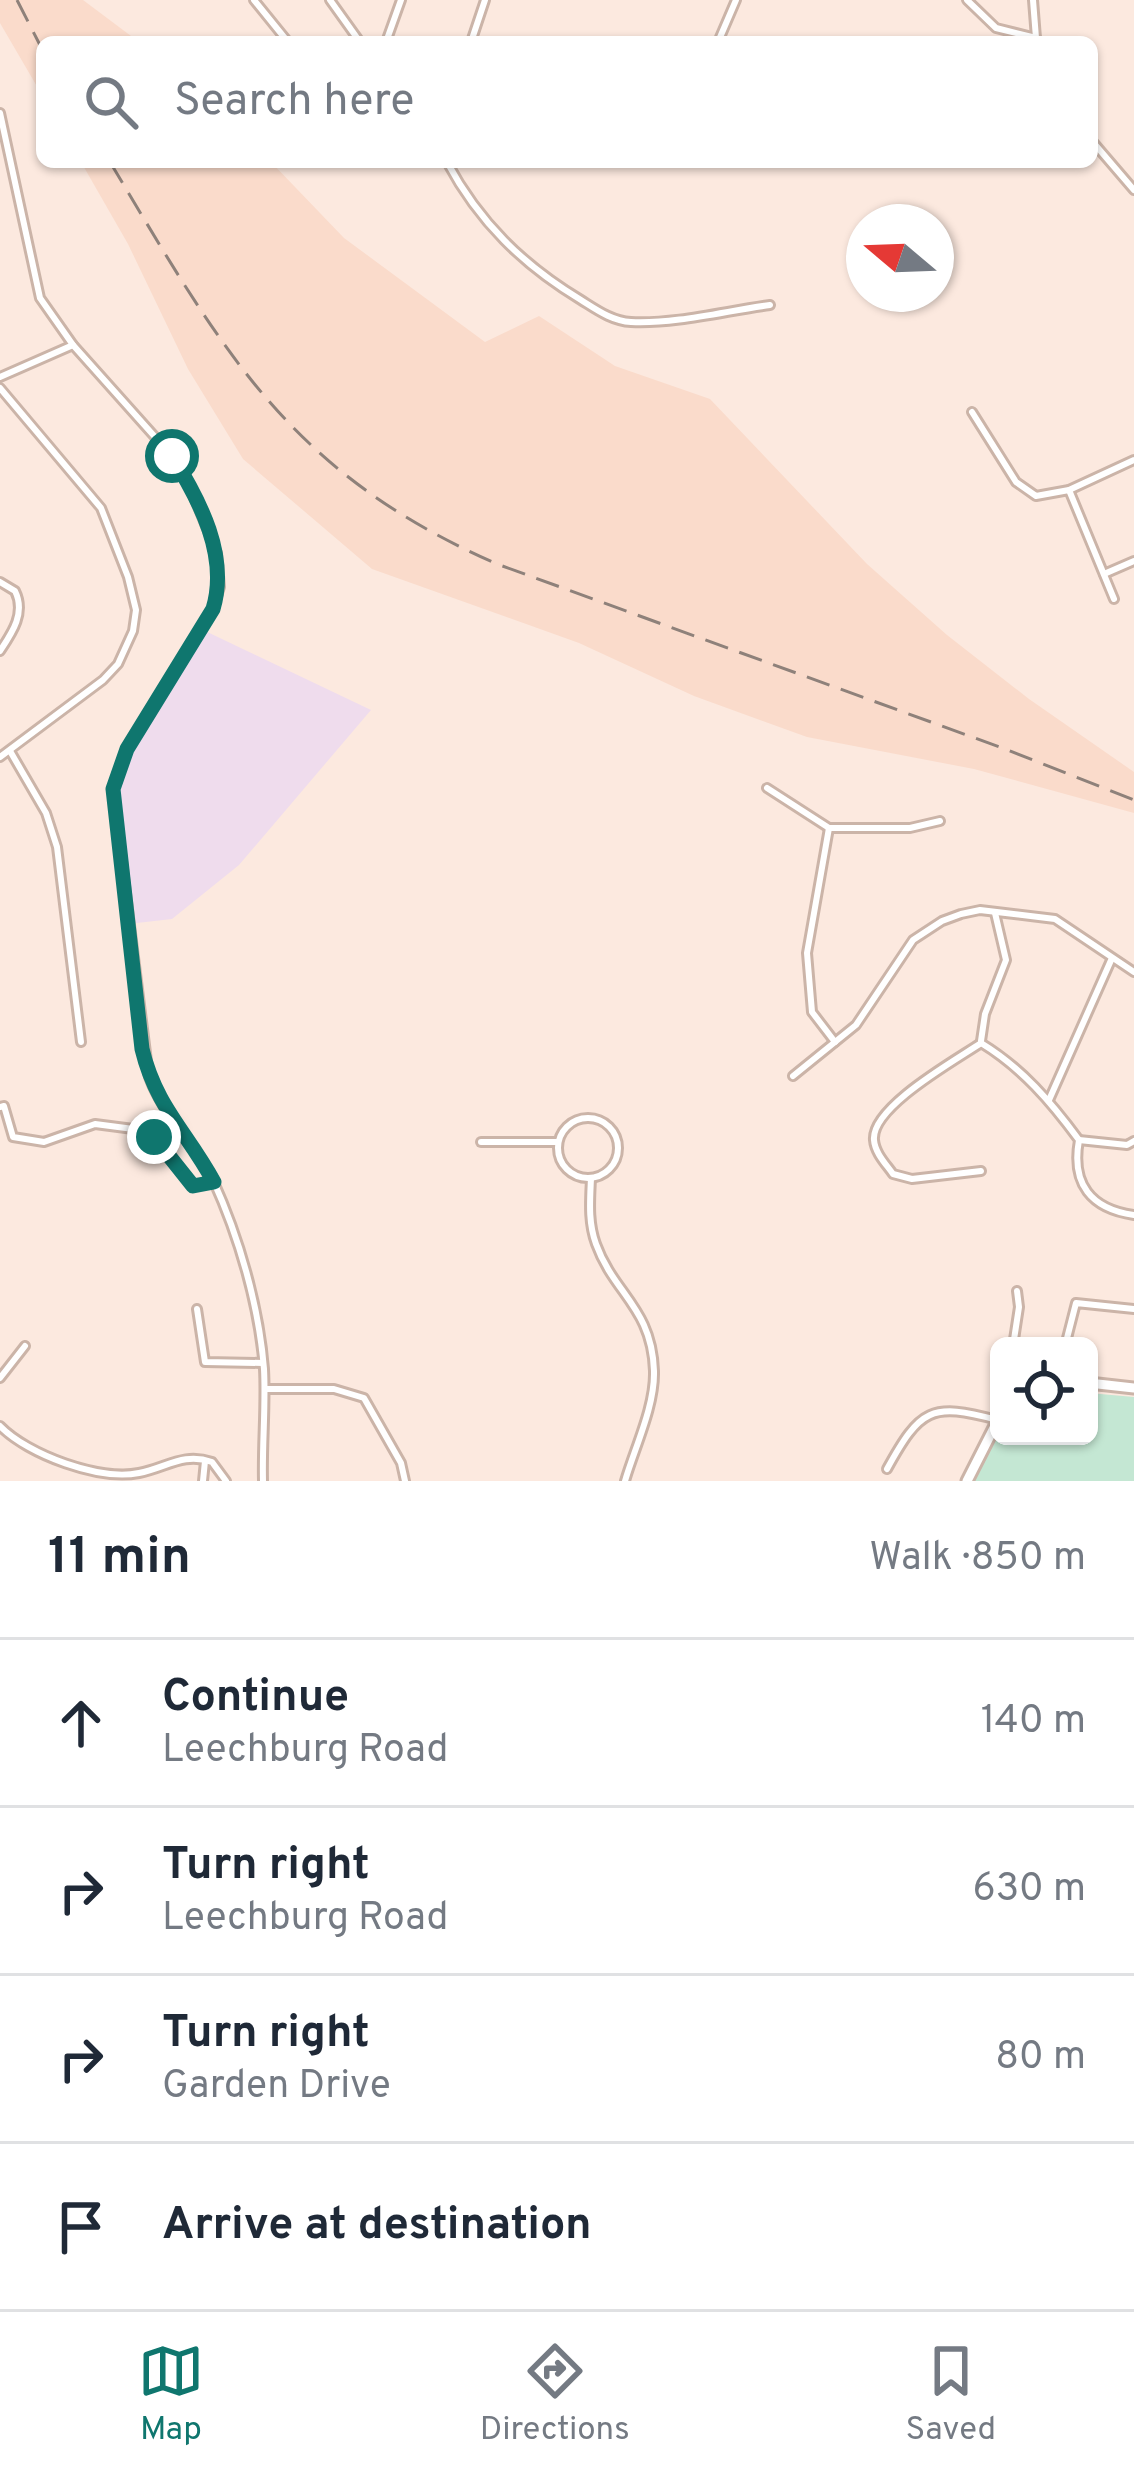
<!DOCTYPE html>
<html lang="en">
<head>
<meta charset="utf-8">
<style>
	:root { --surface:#fff; --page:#f2f2f3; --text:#1f2937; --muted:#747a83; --line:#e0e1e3; --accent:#0f766e }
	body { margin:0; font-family:Overpass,sans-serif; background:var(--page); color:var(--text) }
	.controls { position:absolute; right:36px; bottom:36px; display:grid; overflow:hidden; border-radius:18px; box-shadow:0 3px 9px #0004 }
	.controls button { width:108px; height:108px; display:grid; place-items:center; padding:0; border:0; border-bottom:3px solid var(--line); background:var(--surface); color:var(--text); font:60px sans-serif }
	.compass { position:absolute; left:846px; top:204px; width:108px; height:108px; border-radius:50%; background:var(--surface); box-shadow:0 3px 9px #0004; rotate:289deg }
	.stop { position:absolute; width:36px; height:36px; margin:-27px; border:9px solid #0f766e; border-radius:50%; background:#fff }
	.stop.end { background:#0f766e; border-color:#fff; box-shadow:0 3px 12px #0008 }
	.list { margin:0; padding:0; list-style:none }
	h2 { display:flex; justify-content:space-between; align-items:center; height:156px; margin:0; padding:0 48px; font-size:51px }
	h2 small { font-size:39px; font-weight:400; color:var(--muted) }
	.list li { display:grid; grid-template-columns:78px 1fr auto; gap:36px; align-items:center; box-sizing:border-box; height:168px; padding:0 48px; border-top:3px solid var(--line) }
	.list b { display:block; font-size:45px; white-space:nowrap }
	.list p { margin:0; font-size:39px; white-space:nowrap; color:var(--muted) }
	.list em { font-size:39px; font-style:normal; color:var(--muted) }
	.icon { flex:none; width:66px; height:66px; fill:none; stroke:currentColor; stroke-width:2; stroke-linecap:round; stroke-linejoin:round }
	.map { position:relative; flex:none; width:1134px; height:1481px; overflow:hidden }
	.search { position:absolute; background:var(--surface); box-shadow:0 3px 9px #0004; left:36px; right:36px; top:36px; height:132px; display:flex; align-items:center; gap:30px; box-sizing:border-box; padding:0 42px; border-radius:18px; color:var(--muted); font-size:45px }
	.sheet { height:828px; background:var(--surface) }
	nav { display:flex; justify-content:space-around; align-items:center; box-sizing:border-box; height:168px; border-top:3px solid var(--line); background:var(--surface); font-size:33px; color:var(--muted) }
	nav a { display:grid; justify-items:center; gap:6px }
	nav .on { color:var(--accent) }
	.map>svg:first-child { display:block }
	.built { fill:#fadbcb }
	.industrial { fill:#efdced }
	.green { fill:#c4e7d3 }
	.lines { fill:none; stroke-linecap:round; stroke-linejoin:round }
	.minor-casing { stroke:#cbb4a8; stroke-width:12 }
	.major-casing { stroke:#cbb4a8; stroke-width:15 }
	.minor { stroke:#fff; stroke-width:6 }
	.major { stroke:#fff; stroke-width:9 }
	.rail { stroke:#8e817a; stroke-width:3; stroke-dasharray:24 12; stroke-linecap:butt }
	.route { stroke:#0f766e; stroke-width:15 }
</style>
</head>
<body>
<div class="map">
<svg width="1134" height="1481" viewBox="0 0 1134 1481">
	<rect width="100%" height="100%" fill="#fce9df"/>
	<g class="built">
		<polygon points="0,0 83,0 139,42 42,42 42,95 0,23"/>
		<polygon points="81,162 271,162 344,238 485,342 539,316 615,366 710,399 867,564 947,635 1029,699 1134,772 1134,813 974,769 807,737 694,696 579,643 372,569 243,459 188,369 128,244"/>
	</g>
	<polygon class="industrial" points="201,629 371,710 239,865 172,919 128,924 115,779 127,749"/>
	<polygon class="green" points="1089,1393 1134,1397 1134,1481 973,1481 999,1432 999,1436 1089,1436"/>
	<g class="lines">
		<defs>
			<g id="minor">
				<polyline points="254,0 288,42"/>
				<polyline points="330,0 360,42"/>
				<polyline points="967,0 996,28 1036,38"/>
				<polyline points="1033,0 1036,38"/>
				<polyline points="386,42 401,0"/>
				<polyline points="471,42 485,0"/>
				<polyline points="634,42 649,42"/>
				<polyline points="718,42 736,0"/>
				<path d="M0,113L40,298L73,345L172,456L187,480L217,553L220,587L213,609L127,749L113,789L149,1077C163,1116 195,1143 213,1180C239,1237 259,1306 264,1369C266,1406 262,1444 263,1481"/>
				<polyline points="1092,141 1134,190"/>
				<path d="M447,162C479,222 523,265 581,300C597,310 612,321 631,322C677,324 725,311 770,305"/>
				<polyline points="0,377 73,345"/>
				<polyline points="0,388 101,508 128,577 136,610 133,631 118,664 103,680 0,757"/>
				<polyline points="972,412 1016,482 1036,496 1069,490 1134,460"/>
				<polyline points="1069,490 1114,599"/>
				<polyline points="1104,574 1134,561"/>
				<path d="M0,582L15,591C26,613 12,633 0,651"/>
				<polyline points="10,751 46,813 57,847 81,1042"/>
				<polyline points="767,788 829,828"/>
				<polyline points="829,828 807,953 812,1012 835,1042"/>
				<polyline points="829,828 910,828 940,821"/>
				<polyline points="981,1041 985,1014 1006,960 995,913"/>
				<polyline points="793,1076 856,1025 913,940 942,921 961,914 980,910 1055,919 1134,972"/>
				<polyline points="1049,1100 1112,958"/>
				<polyline points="0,1107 4,1106 13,1137 44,1142 95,1124 141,1130 154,1137 193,1185 214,1182"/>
				<circle cx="588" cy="1148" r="30"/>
				<polyline points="1079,1140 1127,1145 1134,1141"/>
				<polyline points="481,1142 558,1142"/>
				<path d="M981,1171L912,1179L893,1174C886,1164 875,1153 874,1140C871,1107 956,1060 981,1043C1022,1068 1051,1102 1079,1140C1071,1184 1091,1209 1134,1215"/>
				<path d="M591,1178C590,1201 588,1222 596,1244C614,1294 652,1308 654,1371C655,1406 635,1447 625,1481"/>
				<polyline points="197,1309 205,1362 263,1363"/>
				<polyline points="1013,1346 1019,1307 1017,1291"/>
				<polyline points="1065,1346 1076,1303 1134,1309"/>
				<polyline points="0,1378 25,1346"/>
				<polyline points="265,1389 334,1389 364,1398 401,1463 405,1481"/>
				<path d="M0,1426C28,1455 100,1481 139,1473C166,1468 183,1452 212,1462L226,1481"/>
				<path d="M887,1469C920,1409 931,1402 997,1420"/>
				<polyline points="203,1481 205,1461"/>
			</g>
			<g id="major">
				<polyline points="1089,1383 1134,1388"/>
				<polyline points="967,1481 999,1418"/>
			</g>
		</defs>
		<use href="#minor" class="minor-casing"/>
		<use href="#major" class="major-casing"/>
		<use href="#minor" class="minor"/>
		<use href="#major" class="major"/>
		<g class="rail">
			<polyline points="17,0 42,49"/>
			<path d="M110,162C222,349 287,472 497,564L1005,749L1134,800"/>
		</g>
	</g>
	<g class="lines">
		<path class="route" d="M154,1137L193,1186L214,1182C187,1132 156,1107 142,1049L113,789L127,749L213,609C229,556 200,501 172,456"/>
	</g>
</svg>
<div class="controls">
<button><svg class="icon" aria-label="locate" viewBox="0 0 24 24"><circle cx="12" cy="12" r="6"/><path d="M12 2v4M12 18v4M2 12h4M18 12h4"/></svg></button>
</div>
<svg class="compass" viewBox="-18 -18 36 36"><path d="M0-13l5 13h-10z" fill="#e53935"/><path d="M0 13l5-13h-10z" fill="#747a83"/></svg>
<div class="stop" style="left:172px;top:456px"></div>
<div class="stop end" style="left:154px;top:1137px"></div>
<div class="search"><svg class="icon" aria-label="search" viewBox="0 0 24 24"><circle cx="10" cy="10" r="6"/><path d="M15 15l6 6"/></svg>Search here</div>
</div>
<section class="sheet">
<h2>11 min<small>Walk · 850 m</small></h2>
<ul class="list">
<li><svg class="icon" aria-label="ahead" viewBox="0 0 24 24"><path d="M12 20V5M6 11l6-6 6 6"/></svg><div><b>Continue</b><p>Leechburg Road</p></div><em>140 m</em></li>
<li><svg class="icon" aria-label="right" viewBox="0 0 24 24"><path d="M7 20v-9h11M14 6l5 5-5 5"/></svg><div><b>Turn right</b><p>Leechburg Road</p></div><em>630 m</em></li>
<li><svg class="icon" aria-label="right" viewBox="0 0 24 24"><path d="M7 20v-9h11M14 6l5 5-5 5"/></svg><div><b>Turn right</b><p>Garden Drive</p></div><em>80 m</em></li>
<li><svg class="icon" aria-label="arrive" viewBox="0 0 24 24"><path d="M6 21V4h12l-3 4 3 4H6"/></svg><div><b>Arrive at destination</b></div></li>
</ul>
</section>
<nav>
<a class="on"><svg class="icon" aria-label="map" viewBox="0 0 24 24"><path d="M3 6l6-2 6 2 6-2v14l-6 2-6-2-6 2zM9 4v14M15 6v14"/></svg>Map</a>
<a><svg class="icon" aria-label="directions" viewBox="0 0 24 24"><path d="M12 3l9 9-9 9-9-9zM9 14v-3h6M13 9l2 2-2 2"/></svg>Directions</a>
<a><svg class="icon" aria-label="saved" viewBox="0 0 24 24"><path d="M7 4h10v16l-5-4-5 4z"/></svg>Saved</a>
</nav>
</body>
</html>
